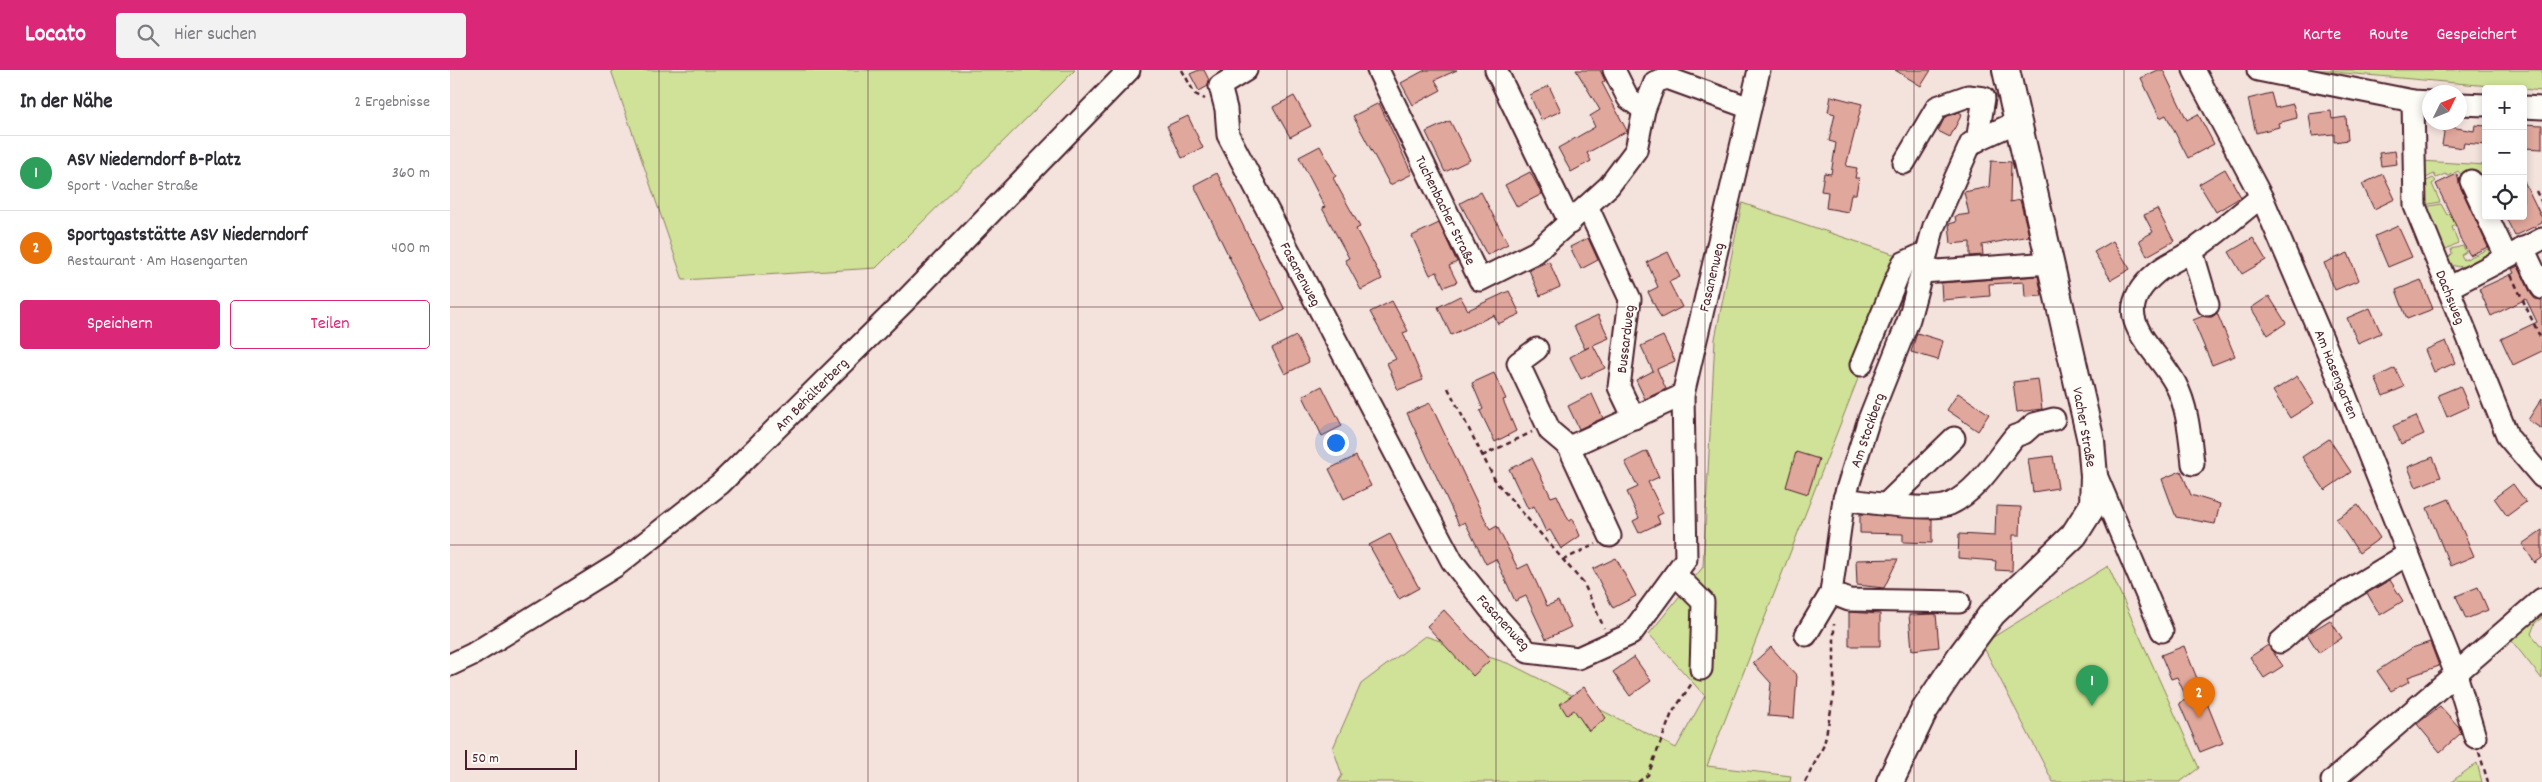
<!DOCTYPE html>
<html lang="de">
<head>
<meta charset="utf-8">
<style>
	:root { --surface:#fff; --page:#f2f2f3; --text:#2b2b33; --muted:#7c7c81; --line:#e1e1e2; --accent:#db2777 }
	body { margin:0; font-family:Dekko,sans-serif; background:var(--page); color:var(--text) }
	.controls { position:absolute; right:15px; top:15px; display:grid; overflow:hidden; border-radius:5px; box-shadow:0 2px 8px #0003 }
	.controls button { width:45px; height:45px; display:grid; place-items:center; padding:0; border:0; border-bottom:1px solid var(--line); background:var(--surface); color:var(--text); font:25px sans-serif }
	.compass { position:absolute; left:1972px; top:15px; width:45px; height:45px; border-radius:50%; background:var(--surface); box-shadow:0 2px 8px #0003; rotate:47deg }
	.scale { position:absolute; left:15px; bottom:12px; width:112px; box-sizing:border-box; padding-left:5px; border:2px solid #4a1f2b; border-top:0; font-size:14px; line-height:18px; white-space:nowrap; color:#4a1f2b; -webkit-text-stroke:4px #fdfcf7; paint-order:stroke }
	.you { position:absolute; left:885px; top:372px; width:18px; height:18px; margin:-12px; border:4px solid #fff; border-radius:50%; background:#1a73e8; box-shadow:0 0 0 8px #1a73e833 }
	.badge { display:grid; place-items:center; width:32px; height:32px; border-radius:50%; background:var(--accent); color:#fff; font-size:16px; font-weight:700 }
	.pin { position:absolute; translate:-50% -41px; filter:drop-shadow(0 1px 2px #0008) }
	.pin::after { content:''; position:absolute; top:26px; width:18px; height:15px; background:inherit; clip-path:polygon(0 0,100% 0,50% 100%) }
	.list { margin:0; padding:0; list-style:none }
	h2 { display:flex; justify-content:space-between; align-items:center; height:65px; margin:0; padding:0 20px; font-size:21px }
	h2 small { font-size:16px; font-weight:400; color:var(--muted) }
	.list li { display:grid; grid-template-columns:32px 1fr auto; gap:15px; align-items:center; box-sizing:border-box; height:75px; padding:0 20px; border-top:1px solid var(--line) }
	.list b { display:block; font-size:19px; white-space:nowrap }
	.list p { margin:0; font-size:16px; white-space:nowrap; color:var(--muted) }
	.list em { font-size:16px; font-style:normal; color:var(--muted) }
	.actions { display:flex; gap:10px; padding:15px 20px }
	.actions a { flex:1; padding:11px 0; border:1px solid var(--accent); border-radius:5px; text-align:center; font-size:18px; color:var(--accent) }
	.actions .main { background:var(--accent); color:#fff }
	.icon { flex:none; width:28px; height:28px; fill:none; stroke:currentColor; stroke-width:2; stroke-linecap:round; stroke-linejoin:round }
	.map { position:relative; flex:none; width:2092px; height:712px; overflow:hidden }
	header { display:flex; align-items:center; gap:30px; box-sizing:border-box; height:70px; padding:0 25px; background:var(--accent); color:#fff }
	header strong { font-size:24px }
	nav { display:flex; gap:28px; margin-inline-start:auto; font-size:18px }
	.search { width:350px; height:45px; background:var(--page); display:flex; align-items:center; gap:12px; box-sizing:border-box; padding:0 18px; border-radius:5px; color:var(--muted); font-size:19px }
	main { display:flex }
	aside { flex:1; background:var(--surface) }
	.map>svg:first-child { display:block }
	.green { fill:#cfe297; stroke:#8c8061 }
	.building { fill:#e0a79c; stroke:#4a1f2b }
	.lines { fill:none; stroke-linecap:round; stroke-linejoin:round }
	.minor-casing { stroke:#4a1f2b; stroke-width:25 }
	.major-casing { stroke:#4a1f2b; stroke-width:30 }
	.path { stroke:#4a1f2b; stroke-width:2.5; stroke-dasharray:5 4; stroke-linecap:butt }
	.minor { stroke:#fdfcf7; stroke-width:21 }
	.major { stroke:#fdfcf7; stroke-width:26 }
	.grid { fill:none; stroke:#4a1f2b; stroke-width:1; stroke-opacity:0.55 }
	.labels { text-anchor:middle; stroke-width:4; stroke-linejoin:round; paint-order:stroke }
	.street-label { font-size:15px; fill:#4a1f2b; stroke:#fdfcf7 }
</style>
</head>
<body>
<header>
<strong>Locato</strong>
<div class="search"><svg class="icon" aria-label="search" viewBox="0 0 24 24"><circle cx="10" cy="10" r="6"/><path d="M15 15l6 6"/></svg>Hier suchen</div>
<nav><a>Karte</a><a>Route</a><a>Gespeichert</a></nav>
</header>
<main>
<aside>
<h2>In der Nähe<small>2 Ergebnisse</small></h2>
<ul class="list">
<li><span class="badge" style="background:#2e9e5b">1</span><div><b>ASV Niederndorf B-Platz</b><p>Sport · Vacher Straße</p></div><em>360 m</em></li>
<li><span class="badge" style="background:#e8710a">2</span><div><b>Sportgaststätte ASV Niederndorf</b><p>Restaurant · Am Hasengarten</p></div><em>400 m</em></li>
</ul>
<div class="actions"><a class="main">Speichern</a><a>Teilen</a></div>
</aside>
<div class="map">
<svg width="2092" height="712" viewBox="0 0 2092 712">
	<rect width="100%" height="100%" fill="#f4e2dc"/>
	<filter id="ink" filterUnits="userSpaceOnUse"><feTurbulence type="fractalNoise" baseFrequency=".02" numOctaves="2"/><feDisplacementMap in="SourceGraphic" scale="10" xChannelSelector="R" yChannelSelector="G"/><feConvolveMatrix kernelMatrix="1 2 1 2 8 2 1 2 1" color-interpolation-filters="sRGB"/></filter>
	<g filter="url(#ink)">
		<g class="green">
			<polygon points="161,0 625,0 426,198 233,210"/>
			<polygon points="1861,0 2092,0 2092,21 2073,19"/>
			<polygon points="1971,91 2036,95 2036,135 2008,101 1999,106 1995,104 1986,108 1984,104 1972,110"/>
			<polygon points="1983,108 1986,111 1982,114 1990,132 1974,135 1972,113"/>
			<polygon points="1292,133 1455,188 1257,696 1341,706 1340,712 888,712 892,705 883,678 911,614 975,566 1060,594 1226,678 1255,626 1199,564 1253,497 1265,269"/>
			<polygon points="2022,133 2029,146 2002,157 2008,173 1990,182 1975,137 1991,134 1997,145"/>
			<path d="M2013,176L2016,182L2011,185L2014,190L2038,179L2040,184C2028,190 2006,206 1997,189L2002,184L2001,179Z"/>
			<polygon points="1658,496 1749,698 1730,712 1603,712 1532,574"/>
			<polygon points="2092,538 2092,548 2085,553 2081,564 2092,577 2092,609 2058,566"/>
			<polygon points="2027,693 2032,712 2001,712"/>
		</g>
		<g class="building">
			<polygon points="749,0 754,0 759,10 758,16 749,21 740,4"/>
			<polygon points="975,0 1007,0 985,10 991,20 963,35 951,13"/>
			<polygon points="1126,0 1150,0 1155,11 1152,13 1177,61 1137,83 1141,91 1121,102 1108,78 1145,57 1140,46 1150,40"/>
			<polygon points="1445,0 1481,0 1471,16"/>
			<polygon points="1708,0 1713,0 1737,50 1748,44 1764,74 1738,88 1716,45 1710,48 1691,8"/>
			<polygon points="1099,16 1111,41 1091,50 1080,25"/>
			<polygon points="1821,23 1825,38 1843,34 1847,48 1828,53 1829,57 1806,63 1798,29"/>
			<polygon points="844,26 861,56 840,67 823,37"/>
			<polygon points="1381,26 1412,34 1396,96 1407,98 1405,108 1409,108 1406,124 1401,124 1398,142 1376,138 1378,122 1371,121 1374,103 1381,104 1386,73 1379,71 1385,44 1378,42"/>
			<polygon points="929,33 962,104 940,115 903,46"/>
			<polygon points="1881,41 1882,49 1896,47 1898,70 1884,72 1884,64 1862,66 1859,44"/>
			<polygon points="1509,42 1512,44 1500,67 1488,61 1495,47"/>
			<polygon points="738,46 753,78 732,88 717,56"/>
			<polygon points="1000,51 1020,90 995,102 976,62"/>
			<polygon points="2073,54 2092,55 2092,79 2073,78"/>
			<polygon points="2025,55 2036,56 2036,75 2014,73 2013,78 1992,75 1995,56 2024,61"/>
			<polygon points="870,76 886,106 883,108 910,157 906,159 932,209 911,220 895,190 899,188 872,138 875,137 849,87"/>
			<polygon points="1945,81 1947,94 1931,96 1929,83"/>
			<polygon points="1541,91 1561,92 1560,132 1570,130 1579,166 1532,175 1533,185 1520,186 1520,172 1501,174 1499,154 1506,152 1505,146 1519,144 1514,122 1539,117"/>
			<polygon points="1775,99 1791,127 1766,142 1749,114"/>
			<polygon points="1080,102 1092,124 1067,137 1055,115"/>
			<polygon points="767,103 835,240 811,252 744,115"/>
			<polygon points="1933,104 1945,129 1924,139 1912,114"/>
			<polygon points="2007,104 2010,116 2038,177 2020,185 2010,169 2007,158 1986,114"/>
			<polygon points="2073,109 2092,148 2092,153 2065,166 2055,146 2073,146"/>
			<polygon points="1031,122 1058,174 1037,185 1010,133"/>
			<polygon points="1707,139 1724,171 1697,186 1689,170 1703,162 1694,145"/>
			<polygon points="989,153 1007,192 999,196 1007,212 994,217 987,202 980,205 962,166"/>
			<polygon points="1948,156 1962,187 1938,197 1925,166"/>
			<polygon points="1138,168 1148,190 1131,199 1120,177"/>
			<polygon points="1803,168 1816,190 1792,204 1779,182"/>
			<polygon points="1663,171 1680,199 1661,210 1644,182"/>
			<polygon points="1218,182 1230,207 1219,212 1232,237 1211,248 1198,222 1208,217 1197,192"/>
			<polygon points="1898,183 1909,210 1885,220 1874,193"/>
			<polygon points="1099,191 1110,217 1090,226 1079,200"/>
			<polygon points="2068,196 2081,224 2085,229 2092,230 2092,281 2063,295 2051,269 2087,252 2076,229 2041,246 2029,219 2064,203 2062,199"/>
			<polygon points="1588,206 1592,226 1575,227 1574,212 1539,214 1540,226 1492,230 1491,213"/>
			<polygon points="1971,210 1983,239 1957,249 1946,220"/>
			<polygon points="1059,221 1070,244 1048,254 1044,245 1001,265 988,237 1010,226 1018,240"/>
			<polygon points="1819,226 1836,253 1818,265 1801,238"/>
			<polygon points="942,231 958,261 953,263 973,310 948,320 937,293 946,289 920,242"/>
			<polygon points="1920,238 1931,263 1908,273 1897,248"/>
			<polygon points="1767,243 1785,286 1762,295 1743,250 1753,246 1762,247"/>
			<polygon points="1148,245 1159,268 1143,275 1155,298 1131,309 1120,287 1139,277 1135,279 1124,256"/>
			<polygon points="1467,263 1493,271 1488,290 1461,282"/>
			<polygon points="846,266 859,292 835,304 822,278"/>
			<polygon points="1213,266 1225,291 1207,299 1216,319 1195,329 1186,310 1203,301 1191,276"/>
			<polygon points="1996,271 2005,293 1984,302 1975,280"/>
			<polygon points="1945,298 1954,317 1933,326 1925,308"/>
			<polygon points="1044,303 1056,329 1053,330 1066,361 1045,372 1030,341 1033,339 1022,313"/>
			<polygon points="1847,306 1864,333 1840,348 1823,321"/>
			<polygon points="1588,309 1592,339 1567,342 1563,312"/>
			<polygon points="872,316 892,356 872,366 853,326"/>
			<polygon points="2010,316 2019,337 1997,347 1988,325"/>
			<polygon points="1508,323 1539,344 1528,361 1497,340"/>
			<polygon points="1142,324 1153,348 1129,359 1118,336"/>
			<polygon points="2092,328 2092,359 2078,350"/>
			<polygon points="980,333 1040,460 1047,456 1068,499 1078,494 1097,536 1108,531 1121,557 1096,569 1076,526 1065,531 1046,489 1036,494 1015,452 1009,455 957,343"/>
			<polygon points="1966,346 1974,364 1951,374 1943,356"/>
			<polygon points="1879,369 1901,402 1875,420 1852,387"/>
			<polygon points="1197,381 1209,407 1198,412 1213,443 1207,446 1210,453 1189,463 1183,451 1189,448 1177,422 1188,417 1175,392"/>
			<polygon points="1346,382 1369,389 1358,424 1336,417"/>
			<polygon points="906,386 921,416 894,429 879,399"/>
			<polygon points="1603,386 1608,418 1583,422 1578,389"/>
			<polygon points="1983,387 1991,407 1966,417 1958,397"/>
			<polygon points="1082,388 1101,427 1107,425 1119,451 1123,449 1130,466 1111,479 1100,460 1096,462 1084,436 1078,439 1059,399"/>
			<polygon points="1731,401 1741,425 1770,434 1765,454 1726,447 1712,409"/>
			<polygon points="2063,414 2076,432 2057,446 2044,428"/>
			<polygon points="1999,429 2024,486 2000,496 1977,438"/>
			<polygon points="1908,435 1930,468 1909,483 1886,449"/>
			<polygon points="1546,436 1571,437 1570,465 1563,465 1562,501 1545,500 1546,491 1508,488 1509,464 1545,466"/>
			<polygon points="1410,444 1482,449 1482,473 1453,472 1453,464 1410,463"/>
			<polygon points="2092,460 2092,488 2085,493 2072,474"/>
			<polygon points="940,464 969,518 949,529 919,475"/>
			<polygon points="1166,488 1186,526 1163,538 1143,499"/>
			<polygon points="1448,489 1434,518 1407,515 1406,490"/>
			<polygon points="1940,510 1953,531 1930,545 1917,523"/>
			<polygon points="2028,517 2038,540 2016,549 2006,526"/>
			<polygon points="994,540 1040,590 1023,606 977,556"/>
			<polygon points="1399,542 1430,544 1430,576 1399,576"/>
			<polygon points="1486,544 1489,577 1462,580 1459,545"/>
			<polygon points="1880,550 1892,568 1869,583 1857,564"/>
			<polygon points="1980,572 1989,596 1958,607 1960,611 1941,621 1927,601 1962,578"/>
			<polygon points="1818,575 1833,596 1814,608 1800,587"/>
			<polygon points="1734,576 1773,673 1750,682 1729,633 1737,629 1727,607 1721,609 1711,585"/>
			<polygon points="1321,577 1347,606 1344,648 1318,646 1321,613 1303,593"/>
			<polygon points="1184,587 1201,611 1180,626 1163,602"/>
			<polygon points="1134,617 1156,648 1139,661 1124,640 1117,645 1110,634"/>
			<polygon points="1990,636 2009,657 2011,663 1990,682 1967,654"/>
		</g>
		<g class="lines">
			<defs>
				<g id="minor">
					<polyline points="796,0 770,16 776,39 778,65 1002,491 1040,539 1078,582 1128,588 1181,564 1236,489 1233,325 1309,0"/>
					<polyline points="928,0 1030,210 1086,182 1159,116 1186,80 1194,40 1205,12 1217,8 1300,38"/>
					<polyline points="1046,0 1120,153"/>
					<polyline points="1164,0 1178,28 1194,40"/>
					<polyline points="1744,0 1813,130 1878,282 2006,604 2025,667"/>
					<polyline points="1808,0 1963,31 1980,32"/>
					<polyline points="1963,31 1965,136 2058,367 2092,407"/>
					<polyline points="2010,34 2036,35"/>
					<polyline points="2073,37 2092,38"/>
					<polyline points="1454,93 1487,37 1518,26 1534,28 1527,71"/>
					<polyline points="2021,111 2036,143"/>
					<polyline points="1137,136 1180,229 1169,317 1184,348"/>
					<polyline points="2037,146 2056,186"/>
					<polyline points="2073,178 2092,218"/>
					<polyline points="1742,181 1758,235"/>
					<polyline points="1472,202 1601,193"/>
					<polyline points="1998,218 2092,169"/>
					<polyline points="1087,279 1068,293 1100,361 1119,377 1160,466"/>
					<polyline points="1411,295 1453,193 1477,182"/>
					<polyline points="1119,377 1233,325"/>
					<path d="M1743,394C1740,367 1738,337 1725,313C1703,273 1655,246 1706,203C1716,194 1730,189 1742,181C1766,165 1788,145 1811,127"/>
					<polyline points="1646,405 1712,561"/>
					<path d="M1394,429C1414,432 1484,442 1500,434C1528,421 1546,389 1565,366L1574,363L1584,354L1604,349"/>
					<polyline points="1436,434 1504,368"/>
					<polyline points="1225,504 1253,532 1251,599"/>
					<polyline points="1381,523 1399,530 1509,532"/>
					<polyline points="1356,565 1381,523 1394,429 1418,352 1459,249 1484,156 1521,73 1569,51"/>
					<polyline points="1830,572 1866,540 1958,484"/>
					<polyline points="0,595 23,584 167,495 270,414 454,232 679,0"/>
					<polyline points="1882,711 2092,529"/>
				</g>
				<polyline id="major" points="1440,712 1474,641 1510,587 1542,544 1624,465 1643,435 1644,406 1641,371 1556,0"/>
			</defs>
			<use href="#minor" class="minor-casing"/>
			<use href="#major" class="major-casing"/>
			<g class="path">
				<polyline points="732,0 745,24 755,29"/>
				<polyline points="2086,121 2092,133"/>
				<polyline points="2061,205 2092,271"/>
				<polyline points="998,318 1046,412 1134,514 1154,558"/>
				<polyline points="1032,386 1082,362"/>
				<polyline points="1113,490 1146,474"/>
				<polyline points="2029,682 2038,712"/>
				<polyline points="1188,712 1198,705 1222,643 1242,613"/>
				<polyline points="1355,712 1374,675 1384,625 1384,554"/>
			</g>
			<use href="#minor" class="minor"/>
			<use href="#major" class="major"/>
		</g>
	</g>
	<path class="grid" d="M209,0V712M418,0V712M628,0V712M837,0V712M1046,0V712M1255,0V712M1464,0V712M1674,0V712M1883,0V712M0,237H2092M0,475H2092"/>
	<g class="labels">
		<g class="street-label">
			<text transform="translate(996 140) rotate(64)" y="5">Tuchenbacher Straße</text>
			<text transform="translate(851 204) rotate(62)" y="5">Fasanenweg</text>
			<text transform="translate(1261 207) rotate(-77)" y="5">Fasanenweg</text>
			<text transform="translate(2001 227) rotate(68)" y="5">Dachsweg</text>
			<text transform="translate(1175 269) rotate(-83)" y="5">Bussardweg</text>
			<text transform="translate(1887 304) rotate(68)" y="5">Am Hasengarten</text>
			<text transform="translate(361 324) rotate(-45)" y="5">Am Behälterberg</text>
			<text transform="translate(1635 357) rotate(80)" y="5">Vacher Straße</text>
			<text transform="translate(1417 360) rotate(-71)" y="5">Am Stockberg</text>
			<text transform="translate(1054 552) rotate(47)" y="5">Fasanenweg</text>
		</g>
	</g>
</svg>
<div class="controls">
<button>+</button>
<button>−</button>
<button><svg class="icon" aria-label="locate" viewBox="0 0 24 24"><circle cx="12" cy="12" r="6"/><path d="M12 2v4M12 18v4M2 12h4M18 12h4"/></svg></button>
</div>
<svg class="compass" viewBox="-18 -18 36 36"><path d="M0-13l5 13h-10z" fill="#e53935"/><path d="M0 13l5-13h-10z" fill="#7c7c81"/></svg>
<div class="scale">50 m</div>
<div class="you"></div>
<div class="pin badge" style="left:1642px;top:636px;background:#2e9e5b">1</div>
<div class="pin badge" style="left:1749px;top:648px;background:#e8710a">2</div>
</div>
</main>
</body>
</html>
